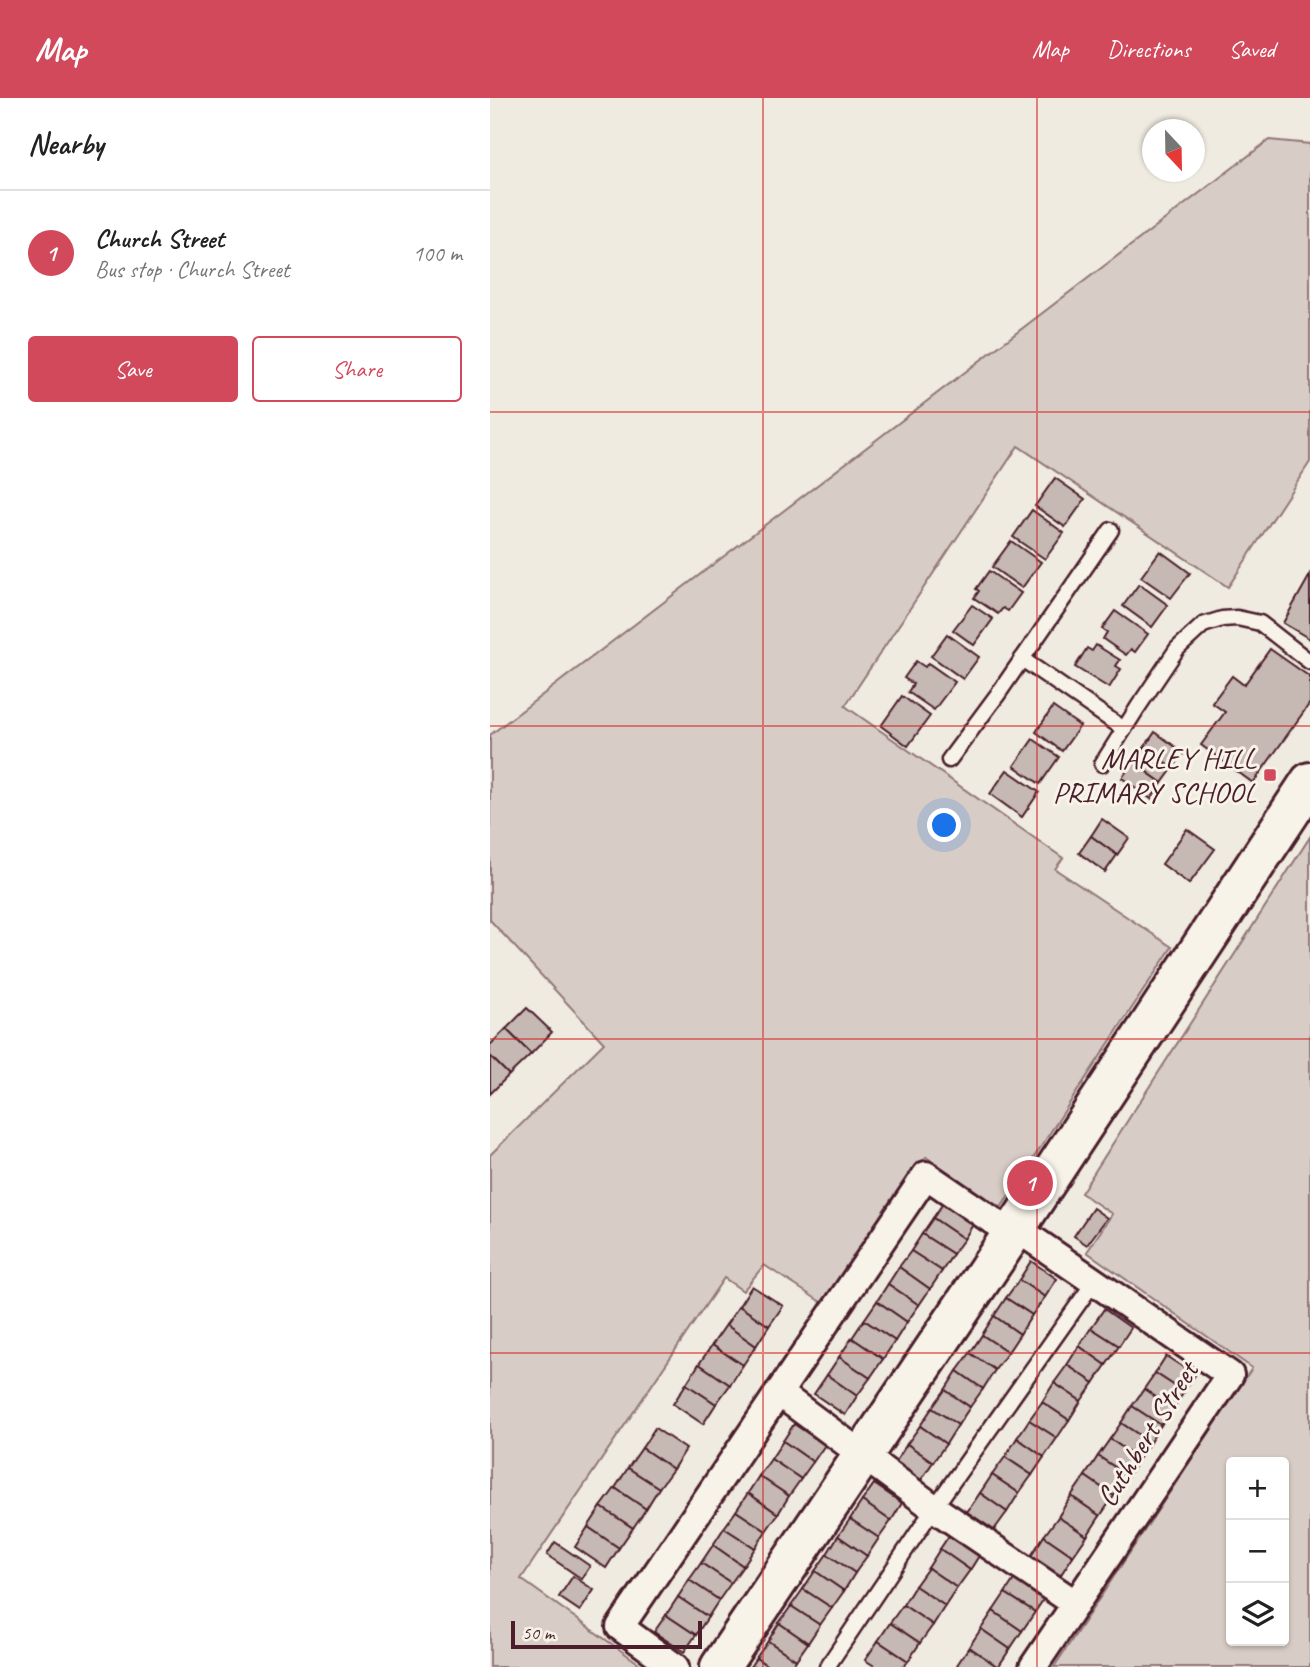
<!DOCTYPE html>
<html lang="en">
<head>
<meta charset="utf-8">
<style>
	:root { --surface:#fff; --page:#f6f6f6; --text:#222; --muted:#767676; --line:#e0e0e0; --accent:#d1495b }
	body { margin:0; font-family:Caveat,sans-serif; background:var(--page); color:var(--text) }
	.controls { position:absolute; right:21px; bottom:21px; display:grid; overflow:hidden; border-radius:7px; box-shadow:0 2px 5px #0004 }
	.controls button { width:63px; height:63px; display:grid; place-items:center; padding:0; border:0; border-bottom:2px solid var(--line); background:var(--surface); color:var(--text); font:35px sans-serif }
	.compass { position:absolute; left:652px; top:21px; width:63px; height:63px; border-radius:50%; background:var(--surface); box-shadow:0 2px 5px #0004; rotate:158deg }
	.scale { position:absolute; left:21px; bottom:18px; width:191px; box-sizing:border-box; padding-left:7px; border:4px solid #4a1f2b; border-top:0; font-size:19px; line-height:24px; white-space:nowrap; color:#4a1f2b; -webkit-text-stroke:5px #f7f3e8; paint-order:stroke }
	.you { position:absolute; left:455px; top:728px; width:24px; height:24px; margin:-18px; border:5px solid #fff; border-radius:50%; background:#1a73e8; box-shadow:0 0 0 10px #1a73e833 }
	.badge { display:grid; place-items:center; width:46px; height:46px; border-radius:50%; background:var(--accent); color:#fff; font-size:23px; font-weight:700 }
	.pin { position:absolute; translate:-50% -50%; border:4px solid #fff; box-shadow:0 2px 7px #0006 }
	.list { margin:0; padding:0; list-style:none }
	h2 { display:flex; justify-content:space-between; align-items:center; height:91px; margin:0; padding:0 28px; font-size:30px }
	h2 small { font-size:23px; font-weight:400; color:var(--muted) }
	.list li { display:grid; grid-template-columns:46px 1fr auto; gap:21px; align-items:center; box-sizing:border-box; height:126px; padding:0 28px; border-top:2px solid var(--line) }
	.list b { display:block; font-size:26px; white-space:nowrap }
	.list p { margin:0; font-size:23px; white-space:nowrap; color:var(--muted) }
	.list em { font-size:23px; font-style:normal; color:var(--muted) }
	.actions { display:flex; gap:14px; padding:21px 28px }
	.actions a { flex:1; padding:16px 0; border:2px solid var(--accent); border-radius:7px; text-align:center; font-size:24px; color:var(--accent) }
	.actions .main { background:var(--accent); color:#fff }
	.icon { flex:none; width:38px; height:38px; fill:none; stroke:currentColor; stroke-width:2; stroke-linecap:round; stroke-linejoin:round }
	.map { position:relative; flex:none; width:820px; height:1569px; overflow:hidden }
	header { display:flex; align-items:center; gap:42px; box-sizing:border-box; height:98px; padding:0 35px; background:var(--accent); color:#fff }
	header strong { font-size:33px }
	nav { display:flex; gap:38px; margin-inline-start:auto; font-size:24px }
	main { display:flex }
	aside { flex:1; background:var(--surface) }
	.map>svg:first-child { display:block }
	.green { fill:#d8cdc6; stroke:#917678; stroke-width:2; fill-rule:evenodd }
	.building { fill:#c6b8b3; stroke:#4a1f2b; stroke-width:2 }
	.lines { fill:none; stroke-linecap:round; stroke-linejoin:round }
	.lane-casing { stroke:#4a1f2b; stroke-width:19 }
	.street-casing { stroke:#4a1f2b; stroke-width:32 }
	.highway-casing { stroke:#4a1f2b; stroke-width:44 }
	.lane { stroke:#f7f3e8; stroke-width:14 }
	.street { stroke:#f7f3e8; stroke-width:26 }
	.highway { stroke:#f7f3e8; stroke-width:38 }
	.grid { fill:none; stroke:#d62828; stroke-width:2; stroke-opacity:0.55 }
	.poi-dot { fill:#d1495b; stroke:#f7f3e8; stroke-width:2.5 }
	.labels { text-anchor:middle; stroke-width:6; stroke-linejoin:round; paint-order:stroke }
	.poi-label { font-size:30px; fill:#4a1f2b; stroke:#f7f3e8; text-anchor:end }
	.street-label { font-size:30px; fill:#4a1f2b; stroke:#f7f3e8 }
</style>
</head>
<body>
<header>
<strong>Map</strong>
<nav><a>Map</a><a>Directions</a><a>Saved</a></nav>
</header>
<main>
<aside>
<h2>Nearby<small></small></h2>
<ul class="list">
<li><span class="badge">1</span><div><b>Church Street</b><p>Bus stop · Church Street</p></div><em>100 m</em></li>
</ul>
<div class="actions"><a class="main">Save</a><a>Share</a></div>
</aside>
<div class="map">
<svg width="820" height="1569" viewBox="0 0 820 1569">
	<rect width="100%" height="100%" fill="#f0ebe0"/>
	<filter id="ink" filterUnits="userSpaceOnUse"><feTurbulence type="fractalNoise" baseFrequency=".0143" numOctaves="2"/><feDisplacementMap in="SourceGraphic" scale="14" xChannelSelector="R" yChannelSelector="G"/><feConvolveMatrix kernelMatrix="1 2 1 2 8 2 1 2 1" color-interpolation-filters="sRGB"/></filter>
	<g filter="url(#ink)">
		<g class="green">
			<polygon points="779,42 820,46 820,364 738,489 528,348 355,608 573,760 565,771 682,849 510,1111 436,1059 334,1206 274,1167 253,1193 234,1180 31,1481 154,1569 0,1569 0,1057 114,945 0,822 0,637"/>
			<path d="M820,739V1569H564L762,1270L597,1154L622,1116L591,1095ZM741,1364H794V1543H741Z"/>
		</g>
		<g class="building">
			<polygon points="565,380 595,401 575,429 545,408"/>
			<polygon points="542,412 574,435 555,461 523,439"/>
			<polygon points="521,443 551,464 532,490 502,469"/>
			<polygon points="670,453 700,475 681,500 651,479"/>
			<polygon points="499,473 531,495 518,513 513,510 508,516 484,500 489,493 486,491"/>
			<polygon points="820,477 820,541 793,525"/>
			<polygon points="649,486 678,507 662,529 633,508"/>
			<polygon points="482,507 503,521 484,547 463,532"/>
			<polygon points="625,513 658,536 645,554 641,551 636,557 613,541 617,534 612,531"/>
			<polygon points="457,536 489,559 473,581 441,558"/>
			<polygon points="606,547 630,562 626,568 631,571 619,590 585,569 597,550 602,553"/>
			<polygon points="780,551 820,579 820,605 763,685 711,647 735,614 722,605 742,578 754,587"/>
			<polygon points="426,563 435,569 438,565 465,584 444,612 418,594 423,586 414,580"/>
			<polygon points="412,598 440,618 418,648 391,628"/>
			<polygon points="563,609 590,628 572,653 546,634"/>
			<polygon points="665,634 694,655 683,670 654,650"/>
			<polygon points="543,641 569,659 550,686 524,668"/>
			<polygon points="654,650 683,670 672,685 643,664"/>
			<polygon points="643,664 672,685 661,701 632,680"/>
			<polygon points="517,672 549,694 532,719 500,696"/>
			<polygon points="612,721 639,740 627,757 601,738"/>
			<polygon points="697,731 725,751 699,786 672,766"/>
			<polygon points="601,738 627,757 615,774 589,755"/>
			<polygon points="37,910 62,934 41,956 16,931"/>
			<polygon points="16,931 41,956 19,977 0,958 0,947"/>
			<polygon points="0,958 19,977 0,996"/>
			<polygon points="454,1104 484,1125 474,1141 443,1120"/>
			<polygon points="603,1110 617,1120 597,1147 584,1138"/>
			<polygon points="443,1120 474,1141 463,1156 432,1136"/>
			<polygon points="432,1136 463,1156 452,1173 421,1153"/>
			<polygon points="421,1153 452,1173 440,1191 409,1169"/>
			<polygon points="541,1163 567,1181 555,1199 529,1182"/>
			<polygon points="409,1169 440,1191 429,1207 398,1186"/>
			<polygon points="529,1182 555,1199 542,1217 516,1200"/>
			<polygon points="398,1186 429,1207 417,1224 387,1203"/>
			<polygon points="262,1188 293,1208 279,1228 249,1208"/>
			<polygon points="516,1200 542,1217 530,1236 504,1218"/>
			<polygon points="387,1203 417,1224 405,1243 374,1222"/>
			<polygon points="249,1208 279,1228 266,1248 236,1227"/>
			<polygon points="614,1211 641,1230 629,1248 601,1230"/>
			<polygon points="504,1218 530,1236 518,1254 492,1237"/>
			<polygon points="374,1222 405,1243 393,1261 362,1240"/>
			<polygon points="236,1227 266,1248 253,1267 222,1247"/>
			<polygon points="601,1230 629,1248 616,1267 589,1248"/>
			<polygon points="492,1237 518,1254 505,1272 480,1255"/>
			<polygon points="362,1240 393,1261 380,1280 349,1259"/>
			<polygon points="222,1247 253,1267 240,1287 209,1266"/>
			<polygon points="589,1248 616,1267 604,1285 577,1267"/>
			<polygon points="480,1255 505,1272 493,1291 467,1273"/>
			<polygon points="676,1258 705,1277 694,1294 665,1275"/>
			<polygon points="349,1259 380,1280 367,1298 337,1277"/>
			<polygon points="209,1266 240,1287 226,1306 196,1286"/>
			<polygon points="577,1267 604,1285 591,1303 564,1285"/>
			<polygon points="467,1273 493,1291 480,1309 455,1292"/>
			<polygon points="665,1275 694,1294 683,1311 654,1291"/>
			<polygon points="337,1277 367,1298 355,1317 324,1296"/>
			<polygon points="564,1285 591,1303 579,1322 552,1304"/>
			<polygon points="196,1286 226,1306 213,1326 183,1306"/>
			<polygon points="654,1291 683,1311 671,1327 642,1308"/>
			<polygon points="455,1292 480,1309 468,1327 442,1310"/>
			<polygon points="552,1304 579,1322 567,1340 539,1322"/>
			<polygon points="642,1308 671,1327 660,1344 631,1325"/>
			<polygon points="442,1310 468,1327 456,1346 430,1328"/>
			<polygon points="539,1322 567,1340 554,1359 527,1340"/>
			<polygon points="631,1325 660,1344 649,1361 620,1341"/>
			<polygon points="304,1326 335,1347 323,1364 293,1343"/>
			<polygon points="430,1328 456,1346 443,1364 417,1346"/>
			<polygon points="165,1330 196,1351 183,1371 152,1350"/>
			<polygon points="527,1340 554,1359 542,1377 515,1359"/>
			<polygon points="620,1341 649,1361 638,1378 608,1358"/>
			<polygon points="293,1343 323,1364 311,1381 281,1361"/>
			<polygon points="417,1346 443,1364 431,1382 405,1365"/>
			<polygon points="152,1350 183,1371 169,1390 138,1370"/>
			<polygon points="608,1358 638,1378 624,1398 595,1378"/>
			<polygon points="515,1359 542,1377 529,1395 502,1377"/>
			<polygon points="281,1361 311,1381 299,1398 269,1378"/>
			<polygon points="138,1370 169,1390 156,1411 125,1390"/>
			<polygon points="502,1377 529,1395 517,1414 490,1395"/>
			<polygon points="269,1378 299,1398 288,1416 258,1395"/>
			<polygon points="595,1378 624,1398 610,1418 581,1398"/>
			<polygon points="384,1386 412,1405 401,1423 372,1403"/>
			<polygon points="125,1390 156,1411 143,1430 111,1409"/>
			<polygon points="258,1395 288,1416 276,1433 246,1413"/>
			<polygon points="490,1395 517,1414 504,1432 477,1414"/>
			<polygon points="581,1398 610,1418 597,1438 568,1419"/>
			<polygon points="372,1403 401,1423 389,1440 360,1421"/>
			<polygon points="111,1409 143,1430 129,1450 98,1429"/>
			<polygon points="246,1413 276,1433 265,1450 234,1430"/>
			<polygon points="568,1419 597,1438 583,1458 554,1438"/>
			<polygon points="360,1421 389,1440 377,1458 348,1438"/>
			<polygon points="98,1429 129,1450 116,1470 85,1449"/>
			<polygon points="234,1430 265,1450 253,1468 223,1447"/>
			<polygon points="462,1433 492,1453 480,1472 450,1451"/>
			<polygon points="348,1438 377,1458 365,1475 337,1456"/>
			<polygon points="554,1438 583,1458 570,1478 541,1458"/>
			<polygon points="65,1444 100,1468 92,1481 57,1457"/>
			<polygon points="223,1447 253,1468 241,1485 211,1465"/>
			<polygon points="450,1451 480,1472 467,1490 438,1470"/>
			<polygon points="337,1456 365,1475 354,1493 325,1473"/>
			<polygon points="211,1465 241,1485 229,1502 199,1482"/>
			<polygon points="438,1470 467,1490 455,1508 425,1488"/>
			<polygon points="325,1473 354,1493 342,1510 313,1491"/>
			<polygon points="527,1477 557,1496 545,1514 515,1495"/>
			<polygon points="83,1478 104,1492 90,1513 69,1499"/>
			<polygon points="199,1482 229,1502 218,1519 188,1499"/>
			<polygon points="425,1488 455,1508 443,1527 413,1507"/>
			<polygon points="313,1491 342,1510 330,1527 301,1508"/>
			<polygon points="515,1495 545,1514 532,1533 503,1513"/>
			<polygon points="188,1499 218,1519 206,1537 176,1517"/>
			<polygon points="413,1507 443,1527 430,1545 400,1525"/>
			<polygon points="301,1508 330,1527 318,1545 289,1525"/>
			<polygon points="503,1513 532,1533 520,1551 491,1531"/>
			<polygon points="176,1517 206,1537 194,1554 164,1534"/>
			<polygon points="289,1525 318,1545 306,1562 278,1543"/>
			<polygon points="400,1525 430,1545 418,1563 388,1543"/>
			<polygon points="491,1531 520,1551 508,1569 479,1549"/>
			<polygon points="278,1543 306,1562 302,1569 279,1569 266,1560"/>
			<polygon points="388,1543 418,1563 414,1569 386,1569 375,1562"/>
			<polygon points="479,1549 508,1569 469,1569 467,1567"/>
			<polygon points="266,1560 279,1569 260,1569"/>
		</g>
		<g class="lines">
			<defs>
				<g id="lane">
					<polyline points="532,561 634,631"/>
					<polyline points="459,662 508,596 621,432"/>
					<polyline points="612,666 648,609 687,551 713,527 732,521 747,520 770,525 820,564"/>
					<polyline points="337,1569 444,1410 604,1184"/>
				</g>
				<g id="street">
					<polyline points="526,1130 740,1277 543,1569"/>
					<polyline points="289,1295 444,1410 586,1506"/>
					<polyline points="185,1569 130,1529 436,1077 522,1136"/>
				</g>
				<polyline id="highway" points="230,1569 522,1136 820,684"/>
			</defs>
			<use href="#lane" class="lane-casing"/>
			<use href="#street" class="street-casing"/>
			<use href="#highway" class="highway-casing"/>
			<use href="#lane" class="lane"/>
			<use href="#street" class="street"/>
			<use href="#highway" class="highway"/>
		</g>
	</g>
	<path class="grid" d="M273,0V1569M547,0V1569M0,314H820M0,628H820M0,941H820M0,1255H820"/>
	<rect class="poi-dot" x="773" y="670" width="14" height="14" rx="3.5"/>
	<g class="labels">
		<g class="poi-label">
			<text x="766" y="670">MARLEY HILL<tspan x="766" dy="34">PRIMARY SCHOOL</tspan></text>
		</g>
		<g class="street-label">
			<text transform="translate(657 1336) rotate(-58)" y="10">Cuthbert Street</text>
		</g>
	</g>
</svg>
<div class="controls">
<button>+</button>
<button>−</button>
<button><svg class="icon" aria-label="layers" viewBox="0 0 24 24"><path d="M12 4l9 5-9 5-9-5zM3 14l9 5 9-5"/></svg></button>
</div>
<svg class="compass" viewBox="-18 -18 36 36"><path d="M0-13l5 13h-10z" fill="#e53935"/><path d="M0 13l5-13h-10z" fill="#767676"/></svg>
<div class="scale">50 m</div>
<div class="you"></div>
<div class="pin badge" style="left:540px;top:1085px">1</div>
</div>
</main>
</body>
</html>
